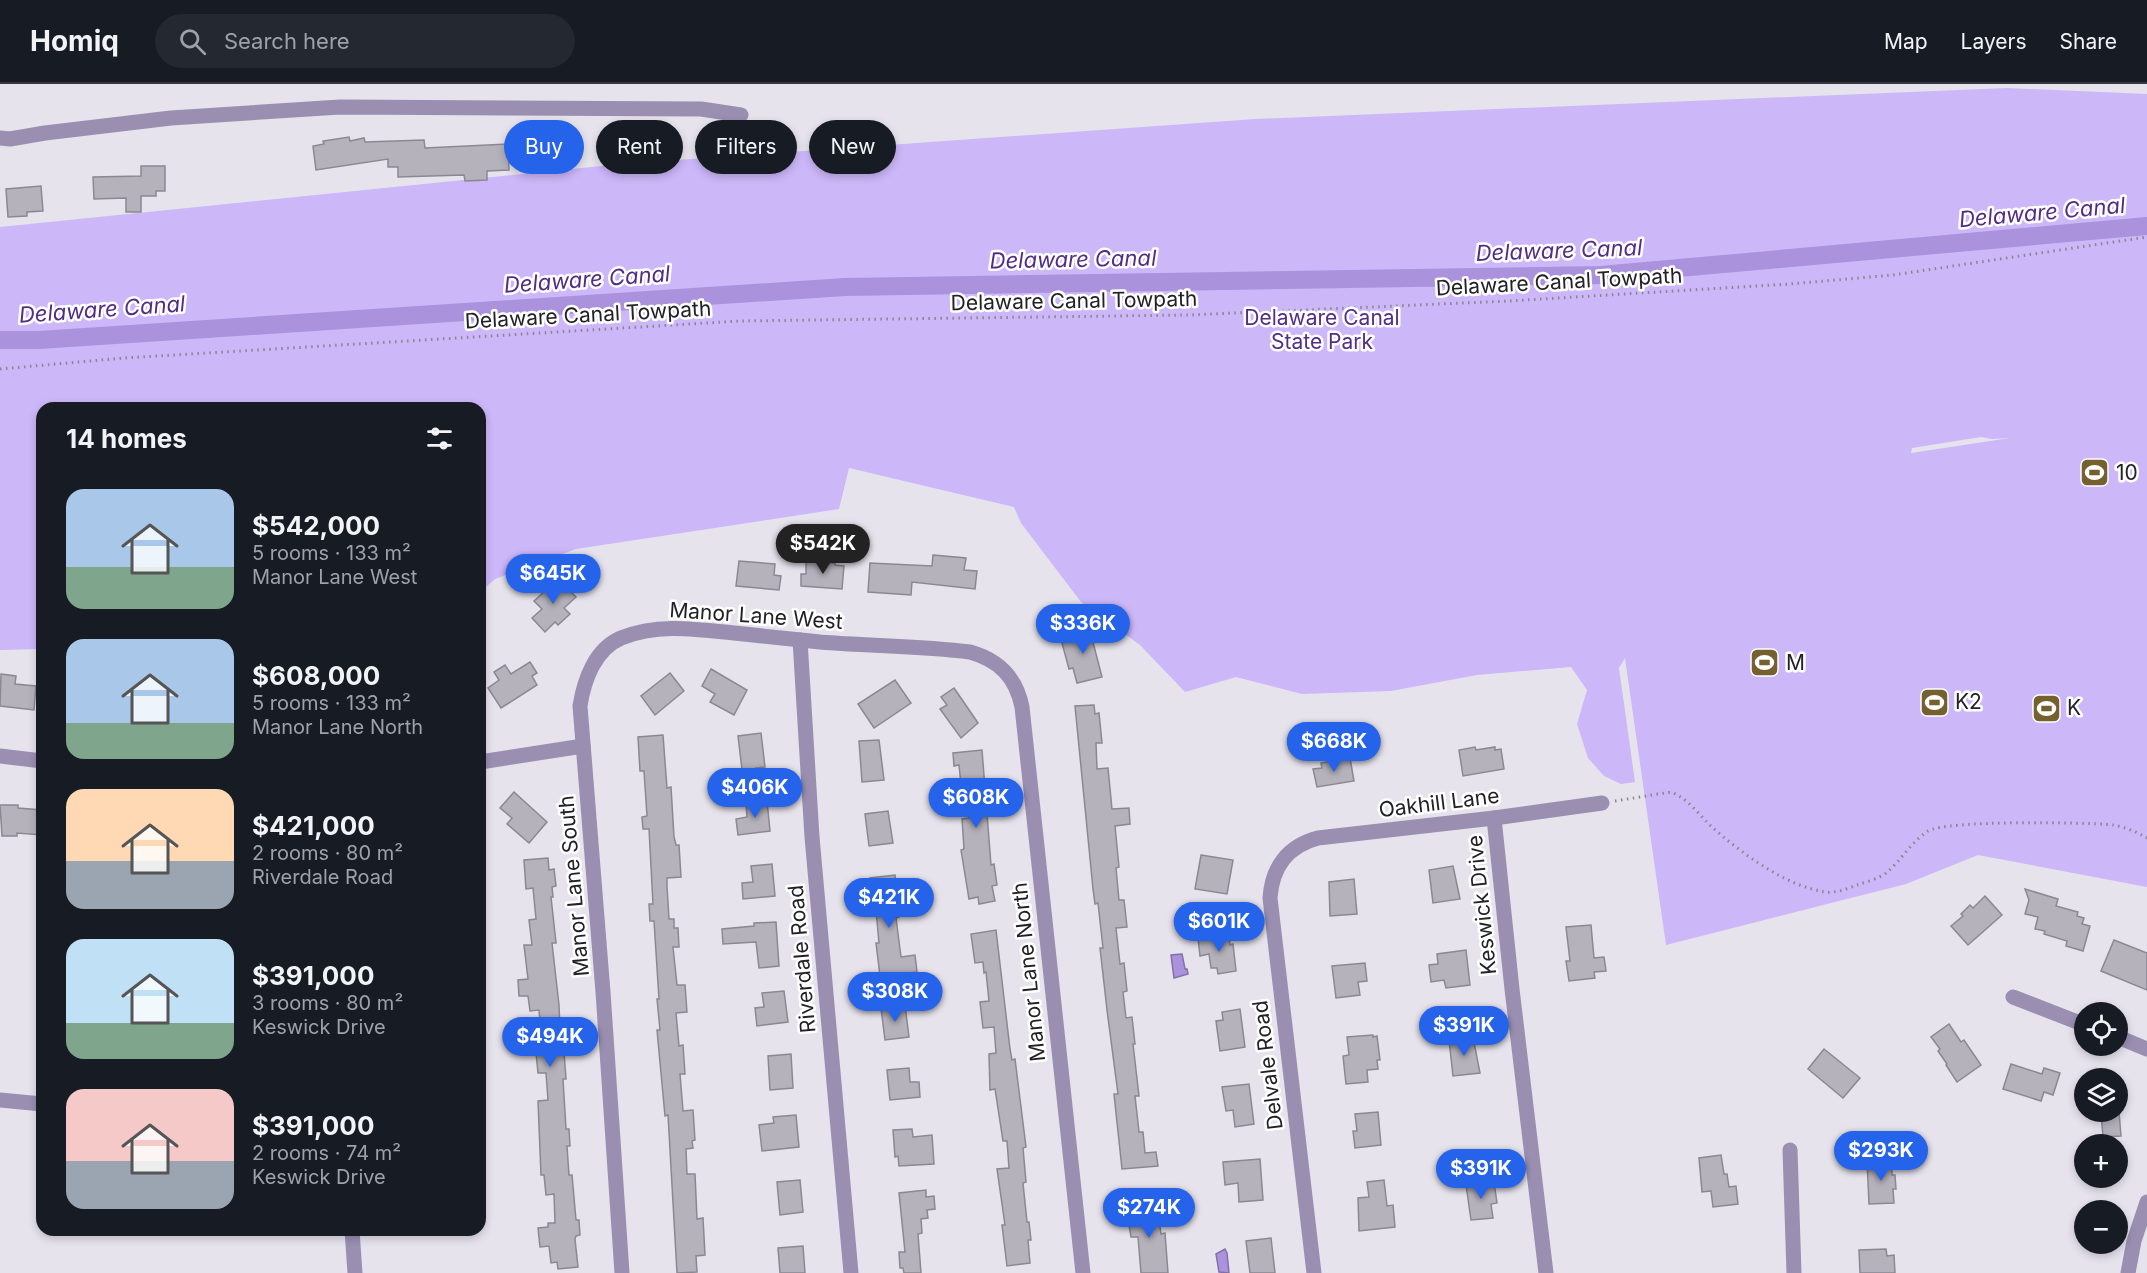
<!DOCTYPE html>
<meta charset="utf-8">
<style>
body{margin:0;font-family:Inter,sans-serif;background:#242831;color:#f1f3f6;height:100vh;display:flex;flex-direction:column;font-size:22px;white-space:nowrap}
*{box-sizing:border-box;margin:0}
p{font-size:20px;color:#9ea1a6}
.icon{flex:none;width:33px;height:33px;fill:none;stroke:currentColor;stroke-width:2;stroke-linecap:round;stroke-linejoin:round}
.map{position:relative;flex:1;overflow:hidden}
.panel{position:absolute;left:36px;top:318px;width:450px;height:834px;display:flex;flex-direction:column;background:#171b24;border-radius:18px;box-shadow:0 3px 9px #0003}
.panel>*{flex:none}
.top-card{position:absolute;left:504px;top:36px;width:570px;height:54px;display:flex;gap:12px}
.tools{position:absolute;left:2074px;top:918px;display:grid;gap:12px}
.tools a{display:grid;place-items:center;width:54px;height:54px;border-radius:50%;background:#171b24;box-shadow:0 3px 9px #0003;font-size:30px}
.price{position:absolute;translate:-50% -51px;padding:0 14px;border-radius:21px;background:#2563eb;color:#fff;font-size:20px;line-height:39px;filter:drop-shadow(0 2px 3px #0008)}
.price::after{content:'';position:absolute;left:50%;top:36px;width:18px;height:14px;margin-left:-9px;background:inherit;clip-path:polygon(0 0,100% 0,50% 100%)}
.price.selected{background:#222;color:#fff}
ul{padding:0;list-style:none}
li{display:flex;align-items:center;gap:18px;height:150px;padding:0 30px}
li span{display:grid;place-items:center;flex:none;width:168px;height:120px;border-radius:18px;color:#555}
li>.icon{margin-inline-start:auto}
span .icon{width:72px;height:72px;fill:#fffc;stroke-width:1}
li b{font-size:26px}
h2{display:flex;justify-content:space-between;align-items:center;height:72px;padding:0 30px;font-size:26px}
.chip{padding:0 21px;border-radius:27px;background:#171b24;box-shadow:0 3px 9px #0003;font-size:21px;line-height:54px}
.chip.selected{background:#2563eb;color:#fff}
header{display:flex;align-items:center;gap:36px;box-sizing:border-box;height:84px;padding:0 30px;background:#171b24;border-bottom:2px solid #363941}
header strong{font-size:28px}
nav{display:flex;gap:33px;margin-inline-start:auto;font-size:21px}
.search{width:420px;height:54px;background:#242831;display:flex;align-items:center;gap:15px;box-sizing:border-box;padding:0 21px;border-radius:33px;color:#9ea1a6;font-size:22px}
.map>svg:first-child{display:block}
.green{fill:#ccb7f9;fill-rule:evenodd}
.water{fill:#ab92dd;stroke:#8270a6;stroke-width:1.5}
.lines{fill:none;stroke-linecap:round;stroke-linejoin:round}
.canal{stroke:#ab92dd;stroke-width:18}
.building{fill:#b5b2bc;stroke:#8b8892;stroke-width:1.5}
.path{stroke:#89878e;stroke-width:3;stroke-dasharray:1.5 4.5;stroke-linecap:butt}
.minor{stroke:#9a8fb1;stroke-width:15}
.labels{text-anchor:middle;stroke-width:5;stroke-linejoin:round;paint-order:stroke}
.street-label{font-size:21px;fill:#222125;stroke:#fff}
.park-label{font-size:21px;fill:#532e87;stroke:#fff}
.poi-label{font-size:21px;fill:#222125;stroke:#fff;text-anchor:start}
.water-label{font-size:22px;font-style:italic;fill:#522c85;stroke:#fff}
</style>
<header>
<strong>Homiq</strong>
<div class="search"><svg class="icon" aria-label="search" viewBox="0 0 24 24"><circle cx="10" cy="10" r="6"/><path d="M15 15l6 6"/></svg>Search here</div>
<nav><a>Map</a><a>Layers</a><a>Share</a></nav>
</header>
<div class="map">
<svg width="2147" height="1189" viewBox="0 0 2147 1189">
<rect width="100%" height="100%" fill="#e6e3ed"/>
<path class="green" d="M 2007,4 L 2147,10 L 2147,803 L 1978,771 L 1906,800 L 1666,861 L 1625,574 L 1619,584 L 1635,698 L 1621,700 L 1604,692 L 1588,674 L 1577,640 L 1587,606 L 1571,583 L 1477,591 L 1391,607 L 1302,610 L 1236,593 L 1185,608 L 1140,561 L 1081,518 L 1021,439 L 1014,423 L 849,384 L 839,425 L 576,465 L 495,495 L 480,508 L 480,324 L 42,324 L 42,565 L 0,566 L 0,143 L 621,80 L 1255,35 ZM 1981,353 L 1992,355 L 2010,354 L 1911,369 L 1912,364 Z"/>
<g class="water">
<path d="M 1182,870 L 1185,885 L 1187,885 L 1188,890 L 1174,894 L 1171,871 Z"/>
<path d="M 1225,1165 L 1227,1169 L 1229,1189 L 1219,1188 L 1216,1170 Z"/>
</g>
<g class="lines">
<path class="canal" d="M 0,256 L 39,256 L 845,203 L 1601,191 L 2147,142"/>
</g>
<g class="building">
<path d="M 349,53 L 350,57 L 364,54 L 365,58 L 424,56 L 425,64 L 508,60 L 509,86 L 487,87 L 487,96 L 465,97 L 464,91 L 398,93 L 398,83 L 388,83 L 388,75 L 316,86 L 313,62 L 324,60 L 323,57 Z"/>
<path d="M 141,82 L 165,82 L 165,107 L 156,107 L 156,112 L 141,112 L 141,128 L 126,128 L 126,114 L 94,115 L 93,93 L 141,92 Z"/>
<path d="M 41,102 L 43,127 L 27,128 L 27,132 L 8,133 L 6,105 Z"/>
<path d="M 933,471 L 966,474 L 964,486 L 977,487 L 975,505 L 912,498 L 911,511 L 868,508 L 870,479 L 932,482 Z"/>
<path d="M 739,477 L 775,480 L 774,491 L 781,492 L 779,506 L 736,502 Z"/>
<path d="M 806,477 L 835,479 L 835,481 L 844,482 L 842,505 L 801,502 L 801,490 L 806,490 Z"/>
<path d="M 558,495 L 576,513 L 564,524 L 570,530 L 558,541 L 555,538 L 545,548 L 532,534 L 542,525 L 534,517 Z"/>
<path d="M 1088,539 L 1102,593 L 1077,599 L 1073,584 L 1069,585 L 1062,559 L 1077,555 L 1074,543 Z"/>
<path d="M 530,578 L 537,589 L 532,592 L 537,601 L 501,624 L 488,604 L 499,596 L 494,588 L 505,581 L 511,590 Z"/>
<path d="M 711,585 L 747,606 L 734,631 L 710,618 L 715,610 L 702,602 Z"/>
<path d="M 670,589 L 684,607 L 655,631 L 641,612 Z"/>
<path d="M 1,590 L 16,592 L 15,600 L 36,602 L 34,626 L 0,622 Z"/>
<path d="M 895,596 L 911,619 L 874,644 L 858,620 Z"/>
<path d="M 954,604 L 978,639 L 961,654 L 940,625 L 947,621 L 941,613 Z"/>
<path d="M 1094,621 L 1095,630 L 1099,629 L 1102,659 L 1096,659 L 1097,685 L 1108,684 L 1112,725 L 1129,724 L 1130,740 L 1115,742 L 1119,783 L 1116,784 L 1119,816 L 1124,816 L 1127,843 L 1116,844 L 1120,880 L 1124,879 L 1127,907 L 1123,908 L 1126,934 L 1132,933 L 1135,960 L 1133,960 L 1139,1012 L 1135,1012 L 1139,1048 L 1143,1048 L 1145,1069 L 1156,1068 L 1158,1082 L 1122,1085 L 1114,1010 L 1118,1010 L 1107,926 L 1100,864 L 1103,864 L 1098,819 L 1095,820 L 1093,805 L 1075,622 Z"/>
<path d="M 761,649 L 765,683 L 756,684 L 757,692 L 743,694 L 738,652 Z"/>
<path d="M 663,651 L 667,704 L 671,703 L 674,753 L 676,761 L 679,761 L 681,793 L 667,794 L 667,802 L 669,835 L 674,835 L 674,844 L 678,844 L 679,863 L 673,863 L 677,901 L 685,901 L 687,928 L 676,929 L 679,962 L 683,961 L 685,990 L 680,990 L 683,1027 L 693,1026 L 695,1056 L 692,1057 L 693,1064 L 686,1065 L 687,1090 L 695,1090 L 697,1135 L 703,1134 L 705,1171 L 696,1172 L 697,1188 L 677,1189 L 668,1031 L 665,1032 L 657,946 L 660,946 L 657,915 L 659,915 L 654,837 L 650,837 L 649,820 L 653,820 L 649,745 L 643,745 L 642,733 L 647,732 L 644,687 L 640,687 L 638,653 Z"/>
<path d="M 879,656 L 884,696 L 862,698 L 859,657 Z"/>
<path d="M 1475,663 L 1476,666 L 1495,663 L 1495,666 L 1501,665 L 1504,685 L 1463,692 L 1459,666 Z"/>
<path d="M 982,666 L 991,781 L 994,780 L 997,801 L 992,802 L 995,817 L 979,820 L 978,813 L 969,815 L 961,766 L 964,765 L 962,735 L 969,734 L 967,700 L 961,701 L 959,681 L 954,682 L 953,669 Z"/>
<path d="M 1350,674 L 1354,697 L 1317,703 L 1313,685 L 1322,684 L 1321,679 Z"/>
<path d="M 514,708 L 547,738 L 529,759 L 507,740 L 512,734 L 500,724 Z"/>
<path d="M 767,717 L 770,747 L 738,751 L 736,735 L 747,733 L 746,719 Z"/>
<path d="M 0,721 L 18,721 L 18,724 L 42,726 L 42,751 L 17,749 L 17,752 L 2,752 Z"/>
<path d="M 888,727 L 893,759 L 869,762 L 865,730 Z"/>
<path d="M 1201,771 L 1233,776 L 1227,810 L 1195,805 Z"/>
<path d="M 548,774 L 549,786 L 554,785 L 556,802 L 552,803 L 553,813 L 551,813 L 556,859 L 552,859 L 559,921 L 561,968 L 564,968 L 566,995 L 563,995 L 566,1045 L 569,1045 L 570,1062 L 567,1062 L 569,1091 L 572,1091 L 576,1136 L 579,1136 L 580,1151 L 576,1152 L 575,1155 L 578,1183 L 558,1185 L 557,1178 L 551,1179 L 549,1162 L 540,1163 L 538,1144 L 548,1143 L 548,1139 L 555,1139 L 554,1110 L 546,1111 L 544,1091 L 541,1091 L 538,1017 L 548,1016 L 546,989 L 538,989 L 535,959 L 542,959 L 539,926 L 530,927 L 528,912 L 519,912 L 518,896 L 528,895 L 524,861 L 532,861 L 529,836 L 536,835 L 533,804 L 526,805 L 524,776 Z"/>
<path d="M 772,780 L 775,812 L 743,815 L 742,799 L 753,798 L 751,782 Z"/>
<path d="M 1453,782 L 1460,815 L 1433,819 L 1429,786 Z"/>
<path d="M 895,791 L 899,833 L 896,834 L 901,873 L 915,871 L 917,888 L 880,892 L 876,859 L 879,859 L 876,826 L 874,826 L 870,794 Z"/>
<path d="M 1354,795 L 1357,830 L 1330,832 L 1329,798 Z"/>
<path d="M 2025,805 L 2058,815 L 2056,822 L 2078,828 L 2077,832 L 2084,834 L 2082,840 L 2090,842 L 2083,867 L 2066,862 L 2067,857 L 2044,850 L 2045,847 L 2035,845 L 2038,833 L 2025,830 L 2029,816 Z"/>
<path d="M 1985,812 L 2002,831 L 1968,861 L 1951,842 L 1963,832 L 1961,830 L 1970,821 L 1973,824 Z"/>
<path d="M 776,838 L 779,882 L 759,884 L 756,858 L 723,860 L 722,845 L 754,842 L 754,839 Z"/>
<path d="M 1591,841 L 1594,874 L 1604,873 L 1606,887 L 1594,888 L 1595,894 L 1569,897 L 1566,877 L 1570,877 L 1566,843 Z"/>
<path d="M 996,846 L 1010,965 L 1012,976 L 1015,975 L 1026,1063 L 1023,1064 L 1026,1098 L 1023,1099 L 1027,1138 L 1029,1138 L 1031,1156 L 1028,1156 L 1030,1179 L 1007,1182 L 1002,1141 L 1005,1141 L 997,1085 L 1009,1084 L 1007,1057 L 1003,1057 L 995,1005 L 990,1006 L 989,970 L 996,969 L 994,943 L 983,944 L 980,918 L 989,917 L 986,888 L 984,889 L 983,878 L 975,879 L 971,850 Z"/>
<path d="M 1229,850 L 1230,861 L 1233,860 L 1236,887 L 1218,890 L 1217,884 L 1211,884 L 1209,870 L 1200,872 L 1198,854 Z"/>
<path d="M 2114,856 L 2147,869 L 2147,906 L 2101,887 Z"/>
<path d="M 1466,866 L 1470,901 L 1446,904 L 1444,896 L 1431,898 L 1429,881 L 1438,880 L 1437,870 Z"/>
<path d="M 1365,879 L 1367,897 L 1358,898 L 1360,911 L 1336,914 L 1332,882 Z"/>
<path d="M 784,907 L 788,938 L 757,942 L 755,924 L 764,923 L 762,909 Z"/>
<path d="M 905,921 L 909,953 L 885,956 L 881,924 Z"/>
<path d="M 1240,925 L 1245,963 L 1220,967 L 1216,937 L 1223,936 L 1222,928 Z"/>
<path d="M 1949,940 L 1961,958 L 1964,956 L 1981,981 L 1957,998 L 1946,981 L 1947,980 L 1938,967 L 1940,965 L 1931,953 Z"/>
<path d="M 1373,951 L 1373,953 L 1377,952 L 1380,976 L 1377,976 L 1378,985 L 1367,986 L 1368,998 L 1346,1000 L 1343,972 L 1349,971 L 1347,953 Z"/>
<path d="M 1473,953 L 1480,989 L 1453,992 L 1449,956 Z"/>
<path d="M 1824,965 L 1860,994 L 1843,1014 L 1808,985 Z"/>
<path d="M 791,970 L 793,1004 L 770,1006 L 768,972 Z"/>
<path d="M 2011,980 L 2042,990 L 2044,984 L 2060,989 L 2053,1011 L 2044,1008 L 2041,1017 L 2003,1005 Z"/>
<path d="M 909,984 L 910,998 L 919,998 L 920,1013 L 890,1016 L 887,986 Z"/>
<path d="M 1249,1000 L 1254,1040 L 1235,1043 L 1233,1026 L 1226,1027 L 1222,1003 Z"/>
<path d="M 1378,1028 L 1381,1061 L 1355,1064 L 1353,1047 L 1357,1047 L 1355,1030 Z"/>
<path d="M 2101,1028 L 2119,1028 L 2121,1052 L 2103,1053 Z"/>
<path d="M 796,1031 L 799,1063 L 762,1067 L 759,1041 L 774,1039 L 773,1033 Z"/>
<path d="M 912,1045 L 913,1053 L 932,1051 L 934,1080 L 899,1082 L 898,1072 L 895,1073 L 893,1046 Z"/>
<path d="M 1721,1071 L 1724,1090 L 1727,1090 L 1729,1103 L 1736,1102 L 1738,1120 L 1713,1123 L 1711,1107 L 1702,1108 L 1699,1074 Z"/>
<path d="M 1260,1075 L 1263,1116 L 1239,1118 L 1238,1099 L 1225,1101 L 1223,1078 Z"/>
<path d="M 1892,1075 L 1892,1091 L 1895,1091 L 1896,1105 L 1893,1105 L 1894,1119 L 1869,1120 L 1867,1076 Z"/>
<path d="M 800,1096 L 803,1128 L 780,1131 L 777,1098 Z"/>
<path d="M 1384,1096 L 1387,1122 L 1393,1121 L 1395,1143 L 1359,1147 L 1358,1114 L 1369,1113 L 1367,1098 Z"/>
<path d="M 1494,1098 L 1497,1119 L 1491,1120 L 1493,1134 L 1471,1136 L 1466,1101 Z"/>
<path d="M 926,1106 L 926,1113 L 934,1112 L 935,1125 L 927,1126 L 928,1134 L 921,1135 L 922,1149 L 918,1150 L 921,1189 L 904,1189 L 903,1184 L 900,1184 L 899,1168 L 905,1168 L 899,1109 Z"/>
<path d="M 1147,1116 L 1147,1118 L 1152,1117 L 1154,1135 L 1159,1135 L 1161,1150 L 1165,1149 L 1168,1189 L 1141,1189 L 1138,1153 L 1131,1153 L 1129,1141 L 1134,1140 L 1131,1118 Z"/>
<path d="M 1271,1154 L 1275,1189 L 1250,1189 L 1246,1157 Z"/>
<path d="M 803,1162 L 805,1189 L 780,1189 L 778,1164 Z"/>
<path d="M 1886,1165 L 1887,1172 L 1894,1171 L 1895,1189 L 1860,1189 L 1859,1166 Z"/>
</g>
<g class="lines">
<g class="path">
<path d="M 0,285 L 124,274 L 740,237 L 1190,231 L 1509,217 L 1790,200 L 1893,191 L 2147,153"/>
<path d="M 1615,717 L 1671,708 C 1689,715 1699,731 1712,743 C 1741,769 1787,803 1826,808 C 1836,809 1847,805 1857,801 C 1866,798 1878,795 1886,789 C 1901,777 1911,758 1928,747 C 1946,736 2086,738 2113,741 C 2125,743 2137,748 2147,754"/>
</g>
<g class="minor">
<path d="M 0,54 L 10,55 L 45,49 L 171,34 L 340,23 L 701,25 L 741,31"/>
<path d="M 800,556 L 812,753 L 851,1189"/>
<path d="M 0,672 L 42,677"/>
<path d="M 480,678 L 583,662"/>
<path d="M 1494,734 L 1512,905 L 1546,1189"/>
<path d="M 2013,913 L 2085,941"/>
<path d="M 2118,953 L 2147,965"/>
<path d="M 0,1016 L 42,1020"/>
<path d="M 1790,1066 L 1794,1189"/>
<path d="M 352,1146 L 355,1189"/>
<path d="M 622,1189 L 603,908 L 580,622 C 584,596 595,565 621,554 C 657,539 696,545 734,549 C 762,552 791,555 820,558 C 870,562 921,562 970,568 C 999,576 1016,593 1022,623 L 1083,1189"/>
<path d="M 1314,1189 L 1270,814 C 1272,784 1287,762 1318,754 L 1494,734 L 1602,719"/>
<path d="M 2128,1189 L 2134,1157 L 2147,1118"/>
</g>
</g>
<defs>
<symbol id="stadium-square" viewBox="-11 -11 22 22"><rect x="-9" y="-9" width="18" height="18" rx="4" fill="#74612f" stroke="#fff"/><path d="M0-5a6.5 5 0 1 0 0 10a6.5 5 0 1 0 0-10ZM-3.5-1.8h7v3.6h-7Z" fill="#fff"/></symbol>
</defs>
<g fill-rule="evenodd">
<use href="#stadium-square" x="2078" y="372" width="33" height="33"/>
<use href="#stadium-square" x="1748" y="562" width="33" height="33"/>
<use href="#stadium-square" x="1918" y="602" width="33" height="33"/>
<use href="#stadium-square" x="2030" y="608" width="33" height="33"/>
</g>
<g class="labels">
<g class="street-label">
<text transform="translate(1559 198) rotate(-3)" y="7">Delaware Canal Towpath</text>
<text transform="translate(1074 217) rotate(-1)" y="7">Delaware Canal Towpath</text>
<text transform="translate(588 231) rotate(-3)" y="7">Delaware Canal Towpath</text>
<text transform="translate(756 532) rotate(4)" y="7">Manor Lane West</text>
<text transform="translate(1439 719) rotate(-7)" y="7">Oakhill Lane</text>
<text transform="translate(574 802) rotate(-95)" y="7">Manor Lane South</text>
<text transform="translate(1482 821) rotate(-96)" y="7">Keswick Drive</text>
<text transform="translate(802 875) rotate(-95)" y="7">Riverdale Road</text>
<text transform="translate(1029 888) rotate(-96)" y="7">Manor Lane North</text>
<text transform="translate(1268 981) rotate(-97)" y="7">Delvale Road</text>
</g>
<g class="park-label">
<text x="1322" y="241">Delaware Canal<tspan x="1322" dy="24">State Park</tspan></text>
</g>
<g class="poi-label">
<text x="2116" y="396">10</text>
<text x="1786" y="586">M</text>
<text x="1955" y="625">K2</text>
<text x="2067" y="631">K</text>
</g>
<g class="water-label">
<text transform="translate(2042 128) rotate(-5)" y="8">Delaware Canal</text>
<text transform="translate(1559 166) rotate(-2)" y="8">Delaware Canal</text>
<text transform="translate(1073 175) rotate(-1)" y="8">Delaware Canal</text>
<text transform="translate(587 195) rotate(-4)" y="8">Delaware Canal</text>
<text transform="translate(102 225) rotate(-4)" y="8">Delaware Canal</text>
</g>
</g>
</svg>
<div class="tools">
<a><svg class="icon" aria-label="locate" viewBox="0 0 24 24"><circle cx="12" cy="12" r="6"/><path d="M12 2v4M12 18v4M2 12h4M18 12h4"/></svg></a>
<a><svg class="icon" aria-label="layers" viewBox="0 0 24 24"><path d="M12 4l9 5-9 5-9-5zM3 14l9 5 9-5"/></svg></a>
<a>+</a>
<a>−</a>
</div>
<b class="price selected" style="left:823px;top:491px">$542K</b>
<b class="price" style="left:553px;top:521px">$645K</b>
<b class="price" style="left:1083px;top:571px">$336K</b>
<b class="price" style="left:1334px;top:689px">$668K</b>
<b class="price" style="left:755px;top:735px">$406K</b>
<b class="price" style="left:976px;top:745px">$608K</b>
<b class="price" style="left:889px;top:845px">$421K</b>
<b class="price" style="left:1219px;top:869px">$601K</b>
<b class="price" style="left:895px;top:939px">$308K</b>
<b class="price" style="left:1464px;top:973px">$391K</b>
<b class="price" style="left:550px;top:984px">$494K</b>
<b class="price" style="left:1881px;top:1098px">$293K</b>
<b class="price" style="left:1481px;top:1116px">$391K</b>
<b class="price" style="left:1149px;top:1155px">$274K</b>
<div class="top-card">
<a class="chip selected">Buy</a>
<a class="chip">Rent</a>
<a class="chip">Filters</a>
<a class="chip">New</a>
</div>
<section class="panel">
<h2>14 homes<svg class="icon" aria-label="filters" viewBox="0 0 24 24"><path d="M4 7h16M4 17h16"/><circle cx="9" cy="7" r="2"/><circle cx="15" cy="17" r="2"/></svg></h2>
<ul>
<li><span style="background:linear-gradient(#a9c7e8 65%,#7fa58c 0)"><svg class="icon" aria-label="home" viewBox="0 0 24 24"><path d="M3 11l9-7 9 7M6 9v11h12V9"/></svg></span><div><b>$542,000</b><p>5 rooms · 133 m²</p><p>Manor Lane West</p></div></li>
<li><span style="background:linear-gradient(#a9c7e8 70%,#7fa58c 0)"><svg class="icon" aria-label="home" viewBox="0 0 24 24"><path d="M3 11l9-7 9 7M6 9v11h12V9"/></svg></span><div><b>$608,000</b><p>5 rooms · 133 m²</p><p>Manor Lane North</p></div></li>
<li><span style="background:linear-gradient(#ffd9b3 60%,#9aa5b1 0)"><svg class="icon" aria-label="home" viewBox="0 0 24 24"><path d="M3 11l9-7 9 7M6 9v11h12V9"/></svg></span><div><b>$421,000</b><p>2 rooms · 80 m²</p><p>Riverdale Road</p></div></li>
<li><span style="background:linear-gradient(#bfe0f5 70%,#7fa58c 0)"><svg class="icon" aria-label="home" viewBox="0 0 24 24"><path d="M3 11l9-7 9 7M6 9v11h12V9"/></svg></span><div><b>$391,000</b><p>3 rooms · 80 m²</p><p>Keswick Drive</p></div></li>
<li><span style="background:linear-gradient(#f6c9c9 60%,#9aa5b1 0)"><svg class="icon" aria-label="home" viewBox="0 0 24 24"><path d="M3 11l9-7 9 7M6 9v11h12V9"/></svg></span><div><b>$391,000</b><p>2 rooms · 74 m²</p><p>Keswick Drive</p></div></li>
</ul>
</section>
</div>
